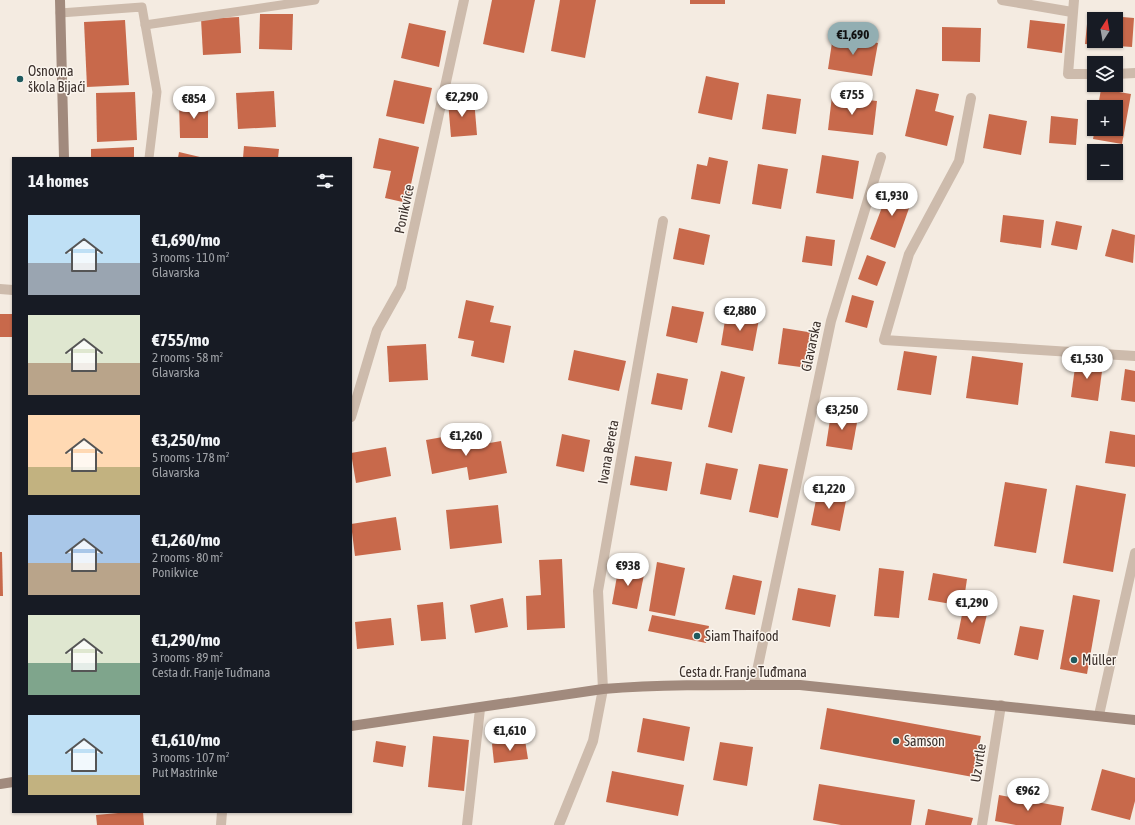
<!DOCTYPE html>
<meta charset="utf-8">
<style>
body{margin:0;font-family:"Asap Condensed",sans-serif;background:#20242c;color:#f1f3f6;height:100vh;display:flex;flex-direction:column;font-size:15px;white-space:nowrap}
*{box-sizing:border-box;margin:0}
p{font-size:13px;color:#9ea1a6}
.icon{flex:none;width:22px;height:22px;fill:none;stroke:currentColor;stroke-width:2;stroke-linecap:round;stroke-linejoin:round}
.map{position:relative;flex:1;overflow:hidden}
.drawer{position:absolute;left:12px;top:157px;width:340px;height:656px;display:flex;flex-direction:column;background:#171b24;border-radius:0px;box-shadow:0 1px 3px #0004}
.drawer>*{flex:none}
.needle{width:26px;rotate:11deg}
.buttons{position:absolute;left:1087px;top:12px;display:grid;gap:8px}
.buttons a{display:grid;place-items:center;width:36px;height:36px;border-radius:0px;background:#171b24;box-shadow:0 1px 3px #0004;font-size:20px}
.price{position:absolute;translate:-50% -34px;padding:0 9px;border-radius:14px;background:#fff;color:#222;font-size:13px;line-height:26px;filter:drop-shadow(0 1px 2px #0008)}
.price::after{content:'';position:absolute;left:50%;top:24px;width:12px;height:9px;margin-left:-6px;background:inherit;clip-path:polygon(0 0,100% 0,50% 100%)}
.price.selected{background:#92aeb2;color:#111}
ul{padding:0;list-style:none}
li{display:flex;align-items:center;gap:12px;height:100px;padding:0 16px}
li span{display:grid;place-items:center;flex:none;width:112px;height:80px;border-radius:0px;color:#555}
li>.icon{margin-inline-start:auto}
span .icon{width:48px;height:48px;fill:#fffc;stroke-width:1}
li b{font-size:17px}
h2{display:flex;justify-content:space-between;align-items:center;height:48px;padding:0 16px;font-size:17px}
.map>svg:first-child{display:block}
.building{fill:#c8694b;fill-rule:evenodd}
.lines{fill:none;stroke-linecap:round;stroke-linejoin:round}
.lane{stroke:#cdbbac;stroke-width:9}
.street{stroke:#cdbbac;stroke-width:10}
.secondary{stroke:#a18a7d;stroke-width:10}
.poi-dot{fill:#1f5a5e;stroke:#fbf5ee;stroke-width:1.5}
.labels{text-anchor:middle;stroke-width:3;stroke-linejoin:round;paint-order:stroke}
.poi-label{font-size:14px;fill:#3b302b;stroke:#fbf5ee;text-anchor:start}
.street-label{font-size:14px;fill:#3b302b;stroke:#fbf5ee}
</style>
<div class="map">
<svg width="1135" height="825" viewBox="0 0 1135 825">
<rect width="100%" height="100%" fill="#f4ebe1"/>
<g class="building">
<path d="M 492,0 L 535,0 L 524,53 L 483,44 Z"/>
<path d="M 560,0 L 596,0 L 585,58 L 551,51 Z"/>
<rect x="690" y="0" width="35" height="4"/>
<path d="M 260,14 L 293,14 L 292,50 L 259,49 Z"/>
<path d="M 1088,14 L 1134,18 L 1132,47 L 1085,44 ZM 1094,19 L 1116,19 L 1116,41 L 1094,41 Z"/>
<path d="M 239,17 L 241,53 L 203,55 L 201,19 Z"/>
<path d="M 125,20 L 129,85 L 87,87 L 84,22 Z"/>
<path d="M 1030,20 L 1065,24 L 1062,53 L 1027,48 Z"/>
<path d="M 409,23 L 446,31 L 439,67 L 401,58 Z"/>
<path d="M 942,27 L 981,28 L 980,62 L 942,61 Z"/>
<path d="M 833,36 L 878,43 L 872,76 L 828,69 Z"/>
<path d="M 706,76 L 739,83 L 732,120 L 698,113 Z"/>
<path d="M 394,80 L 432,88 L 424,124 L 386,116 Z"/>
<path d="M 916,89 L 939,94 L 935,111 L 954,116 L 947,146 L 905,136 Z"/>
<path d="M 1101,89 L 1131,94 L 1122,144 L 1093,139 L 1095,129 L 1116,129 L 1116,107 L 1098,107 Z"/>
<path d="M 274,91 L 276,127 L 238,129 L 236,93 Z"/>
<path d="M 135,92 L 137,140 L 97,142 L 96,93 Z"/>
<path d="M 767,94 L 801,99 L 796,134 L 762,129 Z"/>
<path d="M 832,96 L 877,101 L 873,135 L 828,130 Z"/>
<path d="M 474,99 L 477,135 L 451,137 L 448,101 Z"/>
<path d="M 179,102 L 208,102 L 208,138 L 180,138 Z"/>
<path d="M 989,114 L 1027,121 L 1021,155 L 983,148 Z"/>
<path d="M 1051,116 L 1078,119 L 1076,145 L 1049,143 Z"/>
<path d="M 379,138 L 419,147 L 407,203 L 385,198 L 391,171 L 373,168 Z"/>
<path d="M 244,146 L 279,149 L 278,158 L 243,158 Z"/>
<path d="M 134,147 L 134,158 L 91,158 L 91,149 Z"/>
<path d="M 179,152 L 200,157 L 200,158 L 178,158 Z"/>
<path d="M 822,155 L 859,161 L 853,199 L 816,193 Z"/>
<path d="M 709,157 L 728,161 L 720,204 L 691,199 L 697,164 L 707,166 Z"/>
<path d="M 758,164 L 788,169 L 781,209 L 752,204 Z"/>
<path d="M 890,186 L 914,194 L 895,248 L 870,239 Z"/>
<path d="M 1003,215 L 1044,220 L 1041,248 L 1000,242 Z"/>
<path d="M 1056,221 L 1082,226 L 1077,250 L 1051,245 Z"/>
<path d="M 679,228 L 710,235 L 704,265 L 673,259 Z"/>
<path d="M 1112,229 L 1135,235 L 1133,263 L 1105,256 Z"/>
<path d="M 806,236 L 835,240 L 832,266 L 802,262 Z"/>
<path d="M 867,255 L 886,262 L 877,286 L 858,279 Z"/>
<path d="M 852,295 L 874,301 L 867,328 L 845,322 Z"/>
<path d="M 466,300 L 494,306 L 490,322 L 511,326 L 504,363 L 471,356 L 474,341 L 458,338 Z"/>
<path d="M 672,306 L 704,312 L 697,343 L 666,336 Z"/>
<rect x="0" y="314" width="13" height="23"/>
<path d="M 726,314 L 759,319 L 753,351 L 721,345 Z"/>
<path d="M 783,328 L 814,333 L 808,368 L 778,364 Z"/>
<path d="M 426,344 L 428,380 L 389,382 L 387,346 Z"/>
<path d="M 574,350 L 626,361 L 619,391 L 568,380 Z"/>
<path d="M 904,351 L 937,356 L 931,395 L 897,390 Z"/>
<path d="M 972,356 L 1023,363 L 1018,405 L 966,398 Z"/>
<path d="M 1076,360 L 1103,364 L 1098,401 L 1071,397 Z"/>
<path d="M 1125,369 L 1135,371 L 1135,402 L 1121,400 Z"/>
<path d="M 721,371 L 745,377 L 732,433 L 708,427 Z"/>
<path d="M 657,373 L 688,379 L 682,410 L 651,404 Z"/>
<path d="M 831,413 L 858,417 L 852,450 L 826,446 Z"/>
<path d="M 1110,431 L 1135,435 L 1135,467 L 1105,463 Z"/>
<path d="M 465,433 L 467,447 L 501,441 L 507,473 L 469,480 L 467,467 L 432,474 L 426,440 Z"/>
<path d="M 562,434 L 590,440 L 584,472 L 556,466 Z"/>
<path d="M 386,447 L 391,476 L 356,483 L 351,453 Z"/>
<path d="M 635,456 L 672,462 L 667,491 L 630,485 Z"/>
<path d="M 706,463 L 738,469 L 731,500 L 700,494 Z"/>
<path d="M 759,464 L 788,469 L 778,518 L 749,512 Z"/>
<path d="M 1005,482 L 1047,489 L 1036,553 L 994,546 Z"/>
<path d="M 1076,485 L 1126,494 L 1113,572 L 1063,563 Z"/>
<path d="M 818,490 L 847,496 L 840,531 L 811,525 Z"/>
<path d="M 498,505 L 502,543 L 450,549 L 446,510 Z"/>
<path d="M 396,517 L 401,550 L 355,556 L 351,524 Z"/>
<path d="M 0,552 L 2,552 L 3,596 L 0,596 Z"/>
<path d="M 562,559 L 565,628 L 527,630 L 526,596 L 541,595 L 539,560 Z"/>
<path d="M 657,562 L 685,568 L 675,616 L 649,611 Z"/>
<path d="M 619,565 L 645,570 L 637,609 L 612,604 Z"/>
<path d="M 879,568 L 904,571 L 899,618 L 874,616 Z"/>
<path d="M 933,573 L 967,579 L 963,606 L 928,600 Z"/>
<path d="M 733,575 L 762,581 L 755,615 L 725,609 Z"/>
<path d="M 798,588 L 836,595 L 830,627 L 792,620 Z"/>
<path d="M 1073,595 L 1100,600 L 1087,674 L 1060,669 Z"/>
<path d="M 503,598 L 508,627 L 475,633 L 470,605 Z"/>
<path d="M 443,602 L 446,639 L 421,641 L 417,605 Z"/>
<path d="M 964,605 L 988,610 L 980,644 L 957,639 Z"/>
<path d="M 652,615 L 709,626 L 706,643 L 648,631 Z"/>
<path d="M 391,618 L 394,645 L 357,649 L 355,622 Z"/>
<path d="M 1020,626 L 1044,630 L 1038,660 L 1014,655 Z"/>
<path d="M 827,708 L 981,736 L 973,777 L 820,749 Z"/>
<path d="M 643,718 L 690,727 L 684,761 L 637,752 Z"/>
<path d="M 433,736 L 469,740 L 464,791 L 428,787 Z"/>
<path d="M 525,740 L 528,759 L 494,763 L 492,744 Z"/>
<path d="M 376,741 L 406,746 L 403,767 L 373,762 Z"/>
<path d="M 720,742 L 753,747 L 747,786 L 713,780 Z"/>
<path d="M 1102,769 L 1135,778 L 1135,801 L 1130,820 L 1091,810 Z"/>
<path d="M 612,771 L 684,785 L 678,816 L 606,802 Z"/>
<path d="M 819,784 L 915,800 L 911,825 L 841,825 L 813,820 Z"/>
<path d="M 999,795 L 1064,807 L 1061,825 L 1016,825 L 995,821 Z"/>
<path d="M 928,809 L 973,818 L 971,825 L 925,825 Z"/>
<path d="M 129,812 L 143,812 L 144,825 L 97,825 L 96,815 Z"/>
</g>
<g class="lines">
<g class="lane">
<path d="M 60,13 L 142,7 L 157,92 L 149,158"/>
<path d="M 145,25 L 315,0"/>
</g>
<g class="street">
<path d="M 1002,0 L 1072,12"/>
<path d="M 1074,0 L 1068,74 L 1094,74"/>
<path d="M 1116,74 L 1135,73"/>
<path d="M 971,98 L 959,161 L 909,254 L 884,340 L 1135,356"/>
<path d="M 0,289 L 13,290"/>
<path d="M 351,417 L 377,330 L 401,287 L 464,0"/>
<path d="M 754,685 L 831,321 L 881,157"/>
<path d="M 1099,715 L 1135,553"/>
<path d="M 221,825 L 222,812"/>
<path d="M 467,825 L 480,709"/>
<path d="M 559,825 L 593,741 L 603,689 L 598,591 L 663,221"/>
<path d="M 982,825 L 1001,705"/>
</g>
<g class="secondary">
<path d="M 60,0 L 64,158"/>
<path d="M 351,726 L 603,689 C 668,684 734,685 800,685 L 1135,720"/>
<path d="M 0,784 L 13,782"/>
</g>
</g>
<g class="poi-dot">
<circle cx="20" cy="79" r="4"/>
<circle cx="697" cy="636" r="4"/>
<circle cx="1074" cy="660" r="4"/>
<circle cx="896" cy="741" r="4"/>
</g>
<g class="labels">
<g class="poi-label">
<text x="28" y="76">Osnovna<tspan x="28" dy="16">škola Bijaći</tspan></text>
<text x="705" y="641">Siam Thaifood</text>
<text x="1082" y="665">Müller</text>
<text x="904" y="746">Samson</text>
</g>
<g class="street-label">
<text transform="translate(404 209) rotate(-78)" y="5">Ponikvice</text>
<text transform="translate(811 346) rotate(-78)" y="5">Glavarska</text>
<text transform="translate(608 452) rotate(-80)" y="5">Ivana Bereta</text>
<text x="743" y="677">Cesta dr. Franje Tuđmana</text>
<text transform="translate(978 763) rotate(-81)" y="5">Uz vrtle</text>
</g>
</g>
</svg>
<div class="buttons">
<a><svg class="needle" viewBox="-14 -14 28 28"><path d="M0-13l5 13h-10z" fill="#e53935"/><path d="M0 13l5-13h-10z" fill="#9ea1a6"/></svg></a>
<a><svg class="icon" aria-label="layers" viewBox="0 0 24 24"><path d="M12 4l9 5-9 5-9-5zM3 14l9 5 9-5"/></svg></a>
<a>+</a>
<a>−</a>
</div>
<b class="price selected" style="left:853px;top:56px">€1,690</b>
<b class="price" style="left:852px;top:116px">€755</b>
<b class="price" style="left:462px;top:118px">€2,290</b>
<b class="price" style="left:194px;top:120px">€854</b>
<b class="price" style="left:892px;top:217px">€1,930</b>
<b class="price" style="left:740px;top:332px">€2,880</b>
<b class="price" style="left:1087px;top:380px">€1,530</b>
<b class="price" style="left:842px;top:431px">€3,250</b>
<b class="price" style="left:466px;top:457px">€1,260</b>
<b class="price" style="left:829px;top:510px">€1,220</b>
<b class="price" style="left:628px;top:587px">€938</b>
<b class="price" style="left:972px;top:624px">€1,290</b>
<b class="price" style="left:510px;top:752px">€1,610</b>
<b class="price" style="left:1028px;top:812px">€962</b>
<section class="drawer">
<h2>14 homes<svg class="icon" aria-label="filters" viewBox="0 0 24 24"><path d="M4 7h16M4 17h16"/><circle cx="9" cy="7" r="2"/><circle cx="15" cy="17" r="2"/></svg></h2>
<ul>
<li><span style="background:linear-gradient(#bfe0f5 60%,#9aa5b1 0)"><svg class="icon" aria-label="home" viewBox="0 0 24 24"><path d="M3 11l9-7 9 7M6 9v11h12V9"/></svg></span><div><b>€1,690/mo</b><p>3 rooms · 110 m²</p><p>Glavarska</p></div></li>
<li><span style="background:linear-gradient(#dfe7d0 60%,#b9a48a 0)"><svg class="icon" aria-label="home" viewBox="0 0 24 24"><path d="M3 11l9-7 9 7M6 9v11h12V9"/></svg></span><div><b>€755/mo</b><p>2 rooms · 58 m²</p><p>Glavarska</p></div></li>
<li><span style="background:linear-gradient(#ffd9b3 65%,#c2b280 0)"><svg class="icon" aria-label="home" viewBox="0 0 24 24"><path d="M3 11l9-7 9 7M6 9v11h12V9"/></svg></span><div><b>€3,250/mo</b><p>5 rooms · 178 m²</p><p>Glavarska</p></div></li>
<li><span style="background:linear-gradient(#a9c7e8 60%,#b9a48a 0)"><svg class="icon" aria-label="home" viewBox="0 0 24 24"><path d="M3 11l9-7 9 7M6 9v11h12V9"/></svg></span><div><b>€1,260/mo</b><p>2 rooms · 80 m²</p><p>Ponikvice</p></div></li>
<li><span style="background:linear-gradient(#dfe7d0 60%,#7fa58c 0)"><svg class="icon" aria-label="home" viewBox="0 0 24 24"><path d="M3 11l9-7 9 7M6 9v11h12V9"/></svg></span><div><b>€1,290/mo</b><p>3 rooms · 89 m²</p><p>Cesta dr. Franje Tuđmana</p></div></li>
<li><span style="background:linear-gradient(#bfe0f5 75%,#c2b280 0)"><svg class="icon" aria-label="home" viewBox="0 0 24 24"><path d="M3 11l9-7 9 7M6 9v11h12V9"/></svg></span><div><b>€1,610/mo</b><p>3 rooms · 107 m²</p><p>Put Mastrinke</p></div></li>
</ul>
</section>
</div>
